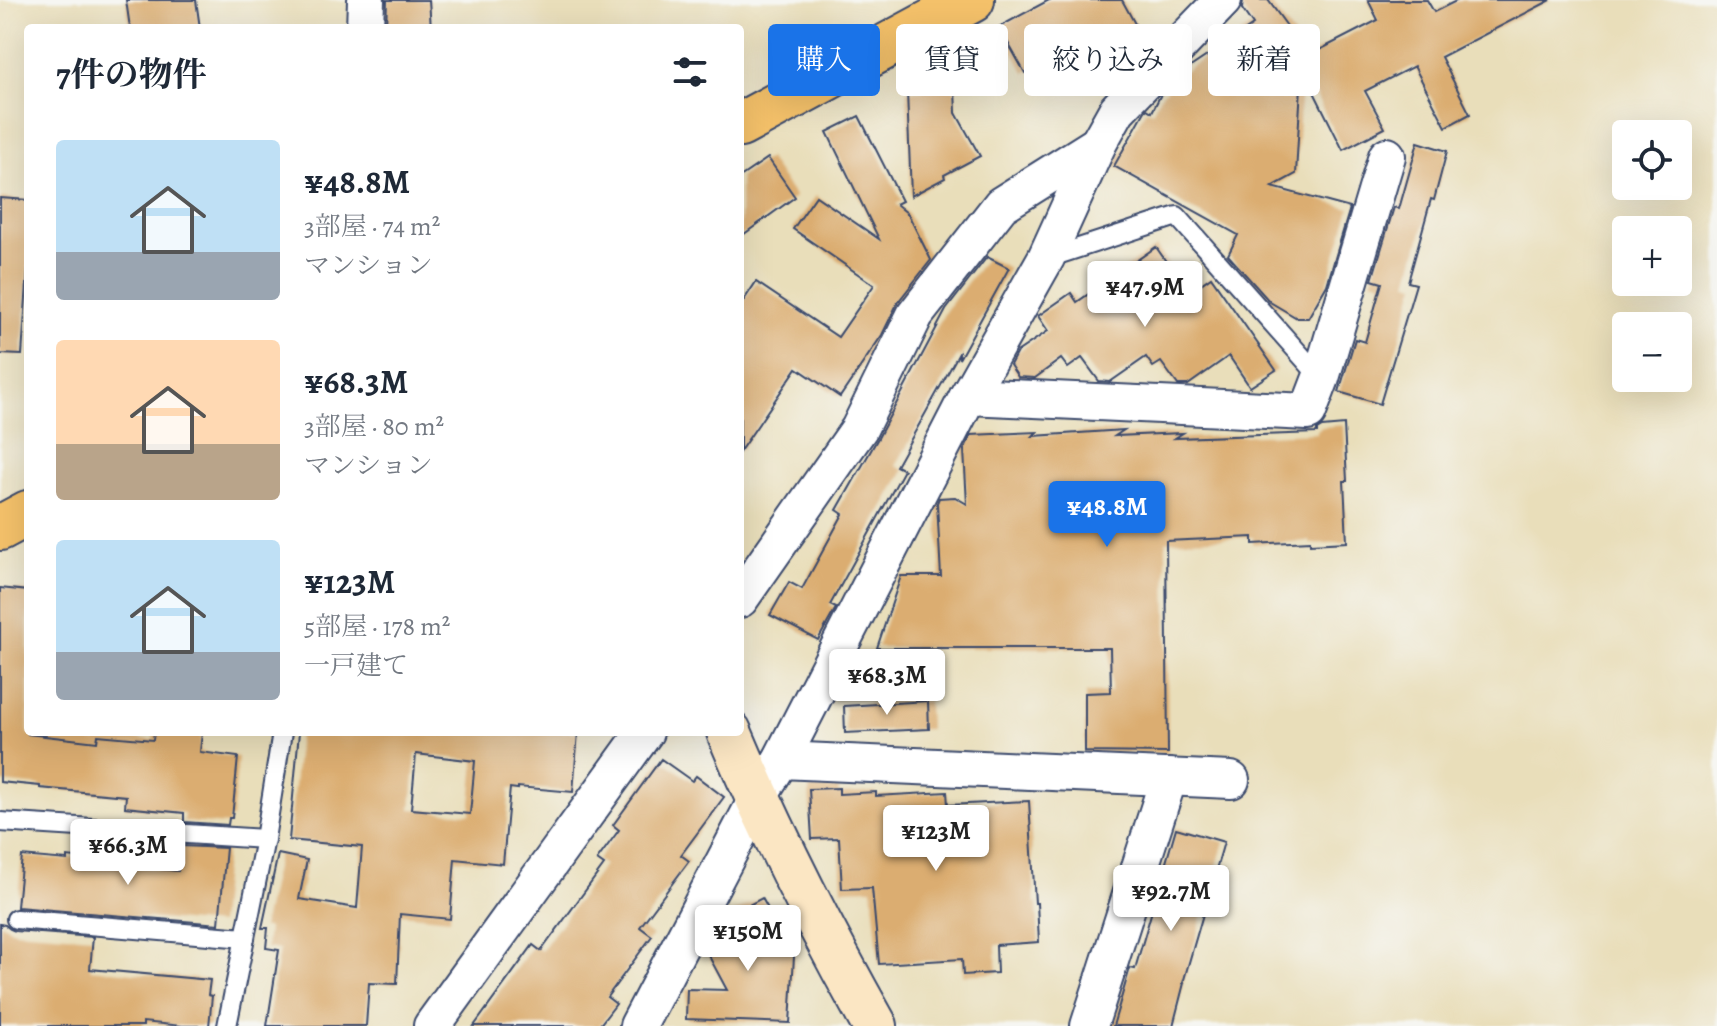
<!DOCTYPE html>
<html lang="ja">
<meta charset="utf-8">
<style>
body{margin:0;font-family:Alegreya,"Noto Serif JP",serif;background:#f2f2f3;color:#1f2937;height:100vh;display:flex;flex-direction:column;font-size:30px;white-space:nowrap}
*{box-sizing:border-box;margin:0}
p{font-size:26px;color:#747a83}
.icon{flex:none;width:44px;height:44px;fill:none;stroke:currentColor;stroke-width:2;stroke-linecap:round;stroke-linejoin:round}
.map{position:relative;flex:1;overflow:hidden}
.side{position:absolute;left:24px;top:24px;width:720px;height:712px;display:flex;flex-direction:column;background:#fff;border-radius:8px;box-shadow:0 8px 32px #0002}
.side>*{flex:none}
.top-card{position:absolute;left:768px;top:24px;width:760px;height:72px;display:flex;gap:16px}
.fabs{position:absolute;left:1612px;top:120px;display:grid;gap:16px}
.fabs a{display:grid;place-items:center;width:80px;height:80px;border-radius:8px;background:#fff;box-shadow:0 8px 32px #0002;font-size:40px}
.price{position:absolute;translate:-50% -68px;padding:0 18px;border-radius:8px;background:#fff;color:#222;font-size:26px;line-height:52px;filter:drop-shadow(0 2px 4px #0008)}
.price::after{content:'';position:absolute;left:50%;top:48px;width:24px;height:18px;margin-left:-12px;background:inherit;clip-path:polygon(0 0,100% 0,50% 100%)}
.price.on{background:#1a73e8;color:#fff}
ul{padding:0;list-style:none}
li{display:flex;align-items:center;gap:24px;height:200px;padding:0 32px}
li span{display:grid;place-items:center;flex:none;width:224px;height:160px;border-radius:8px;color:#555}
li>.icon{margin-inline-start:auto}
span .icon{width:96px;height:96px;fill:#fffc;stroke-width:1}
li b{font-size:34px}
h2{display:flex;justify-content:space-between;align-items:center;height:96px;padding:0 32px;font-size:34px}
.tag{padding:0 28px;border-radius:8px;background:#fff;box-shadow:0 8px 32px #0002;font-size:28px;line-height:72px}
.tag.on{background:#1a73e8;color:#fff}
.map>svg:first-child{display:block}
.building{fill:#dbad71;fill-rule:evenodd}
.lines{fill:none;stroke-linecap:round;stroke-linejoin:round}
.lane-casing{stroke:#3a496c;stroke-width:22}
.street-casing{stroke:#3a496c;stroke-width:40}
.secondary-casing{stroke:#3a496c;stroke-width:48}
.highway-casing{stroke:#3a496c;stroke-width:48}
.lane{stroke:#fff;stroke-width:18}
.street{stroke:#fff;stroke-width:36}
.secondary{stroke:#fbe6c3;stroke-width:44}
.highway{stroke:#f4c16a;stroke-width:44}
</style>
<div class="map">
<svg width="1717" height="1026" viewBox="0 0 1717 1026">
<rect width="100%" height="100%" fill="#f6f6f2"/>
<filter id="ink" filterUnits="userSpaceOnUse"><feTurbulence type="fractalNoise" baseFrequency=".0125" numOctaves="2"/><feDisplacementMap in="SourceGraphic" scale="16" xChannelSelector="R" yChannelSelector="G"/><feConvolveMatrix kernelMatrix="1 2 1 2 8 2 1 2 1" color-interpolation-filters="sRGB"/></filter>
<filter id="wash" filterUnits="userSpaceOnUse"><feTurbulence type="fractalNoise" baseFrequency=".006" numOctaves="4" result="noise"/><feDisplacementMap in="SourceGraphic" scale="32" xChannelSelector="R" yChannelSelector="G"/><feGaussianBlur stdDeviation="1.8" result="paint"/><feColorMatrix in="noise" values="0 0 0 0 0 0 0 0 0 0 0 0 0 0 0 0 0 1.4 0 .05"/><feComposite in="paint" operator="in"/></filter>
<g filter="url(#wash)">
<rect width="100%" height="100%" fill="#e9deba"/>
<g id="blocks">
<g class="building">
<path d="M 126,0 L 196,0 L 200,28 L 130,28 Z"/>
<path d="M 387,0 L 429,0 L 431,28 L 386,28 Z"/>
<path d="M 1049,0 L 1122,0 L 1140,33 L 1109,49 L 1100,32 L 1025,73 L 999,27 Z"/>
<path d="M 1243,0 L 1268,0 L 1303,48 L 1302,59 L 1378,20 L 1368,0 L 1427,0 L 1434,12 L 1458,0 L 1551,0 L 1441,57 L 1470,114 L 1446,127 L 1414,66 L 1365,91 L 1385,128 L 1343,150 L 1302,68 L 1296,174 L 1272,187 L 1350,208 L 1327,285 L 1308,318 L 1297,318 L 1270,302 L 1228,255 L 1238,235 L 1114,166 L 1145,111 L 1147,109 L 1152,112 L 1160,96 L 1183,72 L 1253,25 L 1242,9 Z"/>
<path d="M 955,89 L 956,113 L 980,156 L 944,175 L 945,178 L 911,196 L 907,91 Z"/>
<path d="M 859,116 L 902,201 L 896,204 L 908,214 L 931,260 L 898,302 L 882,335 L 840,397 L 797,368 L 740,451 L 740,306 L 756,282 L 838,337 L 874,285 L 793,229 L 816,196 L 879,239 L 827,132 Z"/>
<path d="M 1418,142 L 1447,151 L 1434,200 L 1431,199 L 1408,282 L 1416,284 L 1380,404 L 1339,392 L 1355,339 L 1365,342 L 1382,283 L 1372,280 L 1394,207 L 1399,209 Z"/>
<path d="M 768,158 L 795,197 L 740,237 L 740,177 Z"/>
<path d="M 0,198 L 28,200 L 28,269 L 22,355 L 0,354 Z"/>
<path d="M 1156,247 L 1188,293 L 1211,277 L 1276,370 L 1250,387 L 1229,356 L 1188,385 L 1178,385 L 1161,362 L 1153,367 L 1146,357 L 1110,382 L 1099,381 L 1082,358 L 1068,368 L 1061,359 L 1035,378 L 1018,377 L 1010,365 L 1017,352 L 1048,331 L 1038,316 L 1071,293 L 1077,302 Z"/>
<path d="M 987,257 L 1009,268 L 959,359 L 959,353 L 896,466 L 904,470 L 830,605 L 836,608 L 818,640 L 770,615 L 789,582 L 802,589 L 843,514 L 837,510 L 878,438 L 946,310 Z"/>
<path d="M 1344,425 L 1347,481 L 1344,481 L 1347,542 L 1310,544 L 1310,541 L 1253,544 L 1253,537 L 1166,541 L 1168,753 L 1085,752 L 1085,693 L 1111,692 L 1110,648 L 877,648 L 901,576 L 941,576 L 937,503 L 939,498 L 955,497 L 967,504 L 964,450 L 971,435 L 1037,432 L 1033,436 L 1124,430 L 1115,436 L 1183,433 L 1175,438 L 1317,433 L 1317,430 L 1322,427 Z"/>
<path d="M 0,588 L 28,591 L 28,734 L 97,742 L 98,735 L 153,740 L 154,732 L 202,732 L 200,752 L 238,757 L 232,818 L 229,818 L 228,825 L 184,822 L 184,813 L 125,807 L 126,796 L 40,788 L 40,786 L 0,782 Z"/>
<path d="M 928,701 L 929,729 L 845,733 L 844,706 Z"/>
<path d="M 299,732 L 578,732 L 573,792 L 518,787 L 518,789 L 510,788 L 503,864 L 455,859 L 450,919 L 400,914 L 397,984 L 369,983 L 366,1026 L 267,1026 L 279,950 L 266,948 L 268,928 L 262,928 L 278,854 L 307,860 L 299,899 L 357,908 L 362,847 L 289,840 ZM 416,754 L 475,761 L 470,814 L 411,809 Z"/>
<path d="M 661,759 L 692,781 L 696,776 L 724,797 L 681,855 L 689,861 L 640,927 L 652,936 L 607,997 L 616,1004 L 599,1026 L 474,1026 L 533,945 L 541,951 L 604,865 L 597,860 L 619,830 L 613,825 Z"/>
<path d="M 839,788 L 839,794 L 876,792 L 876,796 L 947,792 L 948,805 L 1029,801 L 1035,903 L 1037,903 L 1039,942 L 996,945 L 997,973 L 963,975 L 962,959 L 879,964 L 872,888 L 842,889 L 839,838 L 812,839 L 809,789 Z"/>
<path d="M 1176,828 L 1224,842 L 1183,983 L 1184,983 L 1173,1026 L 1113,1026 L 1130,968 L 1135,969 Z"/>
<path d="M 181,846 L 226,848 L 219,924 L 17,907 L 22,856 L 67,860 L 67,857 L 96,860 L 96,862 L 178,871 Z"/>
<path d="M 762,898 L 794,956 L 790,1023 L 686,1019 L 687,989 L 727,990 L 704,947 L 737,928 L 730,915 Z"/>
<path d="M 0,924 L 5,925 L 10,929 L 15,931 L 93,937 L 90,969 L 210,980 L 208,995 L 212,996 L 209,1026 L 182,1026 L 143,1022 L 143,1026 L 0,1026 Z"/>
</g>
</g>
</g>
<g filter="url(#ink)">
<use href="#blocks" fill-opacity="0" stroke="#3a496c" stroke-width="2"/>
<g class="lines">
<defs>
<g id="lane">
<path d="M 1048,258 L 1177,216 L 1321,378"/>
<path d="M 0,822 L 265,839"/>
<path d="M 16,919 L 245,938"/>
<path d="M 227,1026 L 265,839 L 282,732"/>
</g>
<g id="street">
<path d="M 365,28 L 366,0"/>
<path d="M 968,396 L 1308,412 L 1321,378 L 1387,156"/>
<path d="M 740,599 L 859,429 L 915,315 L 1001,205 L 1098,144"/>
<path d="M 781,760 L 1231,780"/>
<path d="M 432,1026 L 645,732"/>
<path d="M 638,1026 L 758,797 L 781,760 L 968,396 L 1046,258 L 1098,144 L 1117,110 L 1223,0"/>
<path d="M 1089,1026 L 1169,777"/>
</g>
<path id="secondary" d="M 729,732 C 771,832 822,932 875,1026"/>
<g id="highway">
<path d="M 740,125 L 972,0"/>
<path d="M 0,528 L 28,513"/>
</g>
</defs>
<use href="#lane" class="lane-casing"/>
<use href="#street" class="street-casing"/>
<use href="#secondary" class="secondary-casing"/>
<use href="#highway" class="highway-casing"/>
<use href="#lane" class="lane"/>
<use href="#street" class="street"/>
<use href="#secondary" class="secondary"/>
<use href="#highway" class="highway"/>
</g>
</g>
</svg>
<div class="fabs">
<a><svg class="icon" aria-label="locate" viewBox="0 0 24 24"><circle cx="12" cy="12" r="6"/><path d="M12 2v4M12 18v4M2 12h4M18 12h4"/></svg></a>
<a>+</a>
<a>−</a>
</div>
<b class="price" style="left:1145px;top:329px">¥47.9M</b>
<b class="price on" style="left:1107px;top:549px">¥48.8M</b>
<b class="price" style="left:887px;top:717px">¥68.3M</b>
<b class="price" style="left:936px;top:873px">¥123M</b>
<b class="price" style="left:128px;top:887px">¥66.3M</b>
<b class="price" style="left:1171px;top:933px">¥92.7M</b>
<b class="price" style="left:748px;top:973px">¥150M</b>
<div class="top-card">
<a class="tag on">購入</a>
<a class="tag">賃貸</a>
<a class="tag">絞り込み</a>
<a class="tag">新着</a>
</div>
<section class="side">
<h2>7件の物件<svg class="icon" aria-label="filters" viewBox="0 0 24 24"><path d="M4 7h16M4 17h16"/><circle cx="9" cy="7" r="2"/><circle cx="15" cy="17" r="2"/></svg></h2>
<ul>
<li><span style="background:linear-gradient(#bfe0f5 70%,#9aa5b1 0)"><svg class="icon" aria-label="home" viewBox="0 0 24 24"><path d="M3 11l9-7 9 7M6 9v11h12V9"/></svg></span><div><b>¥48.8M</b><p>3部屋 · 74 m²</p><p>マンション</p></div></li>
<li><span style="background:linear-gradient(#ffd9b3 65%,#b9a48a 0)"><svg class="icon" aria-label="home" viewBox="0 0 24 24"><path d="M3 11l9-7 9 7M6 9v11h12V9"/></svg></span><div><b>¥68.3M</b><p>3部屋 · 80 m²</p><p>マンション</p></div></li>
<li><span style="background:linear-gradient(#bfe0f5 70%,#9aa5b1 0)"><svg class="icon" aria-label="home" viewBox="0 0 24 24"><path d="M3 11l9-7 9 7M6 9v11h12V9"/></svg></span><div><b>¥123M</b><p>5部屋 · 178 m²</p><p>一戸建て</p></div></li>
</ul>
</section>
</div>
